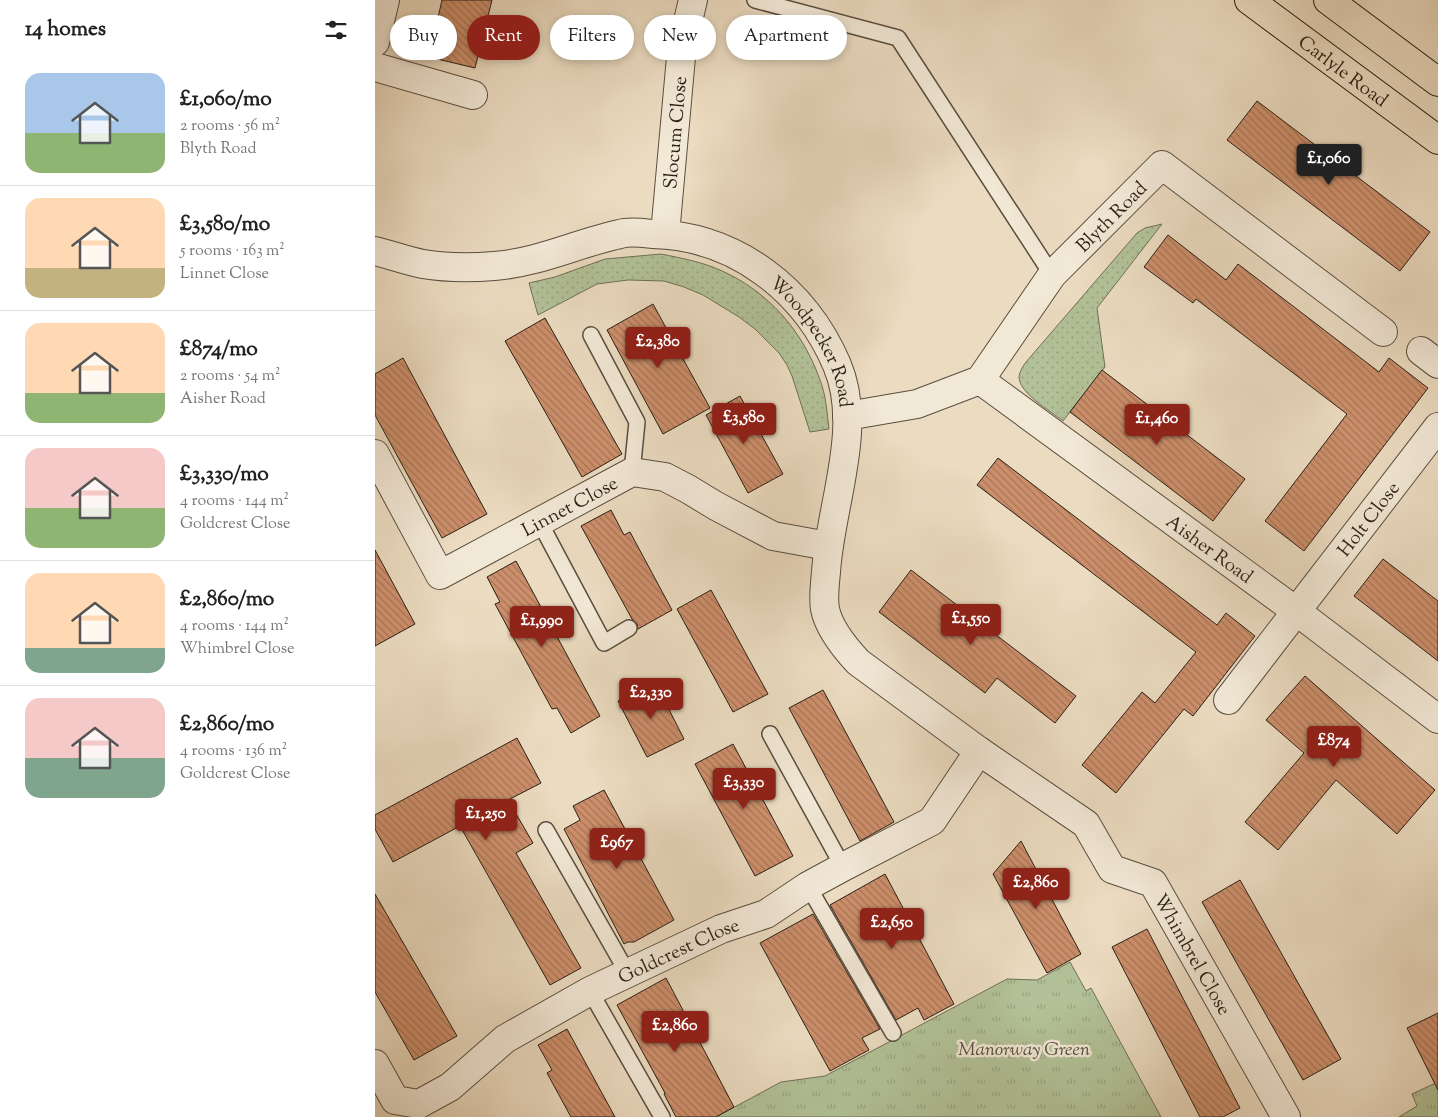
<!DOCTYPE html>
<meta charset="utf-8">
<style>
body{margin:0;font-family:"Sorts Mill Goudy",serif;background:#f6f6f6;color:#222;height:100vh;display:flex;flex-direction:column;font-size:19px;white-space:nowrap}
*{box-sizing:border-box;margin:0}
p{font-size:16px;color:#767676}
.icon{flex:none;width:28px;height:28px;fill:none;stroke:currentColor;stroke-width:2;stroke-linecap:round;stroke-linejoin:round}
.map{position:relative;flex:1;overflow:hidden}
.drawer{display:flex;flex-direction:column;background:#fff;width:375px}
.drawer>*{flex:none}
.hud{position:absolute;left:15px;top:15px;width:475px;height:45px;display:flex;gap:10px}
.price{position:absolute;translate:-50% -42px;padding:0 11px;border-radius:5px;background:#8f2418;color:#fff;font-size:16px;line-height:32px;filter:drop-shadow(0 1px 2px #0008)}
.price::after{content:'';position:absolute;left:50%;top:30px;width:15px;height:11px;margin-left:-8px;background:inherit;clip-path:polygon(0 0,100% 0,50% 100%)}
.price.active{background:#222;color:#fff}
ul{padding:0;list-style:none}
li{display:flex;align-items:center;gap:15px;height:125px;padding:0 25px}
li+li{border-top:1px solid #e0e0e0}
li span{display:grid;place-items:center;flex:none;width:140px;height:100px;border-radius:15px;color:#555}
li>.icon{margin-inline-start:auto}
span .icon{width:60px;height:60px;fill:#fffc;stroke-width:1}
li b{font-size:21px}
h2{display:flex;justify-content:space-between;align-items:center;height:60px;padding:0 25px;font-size:21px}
.pill{padding:0 18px;border-radius:22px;background:#fff;box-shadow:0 2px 8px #0003;font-size:18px;line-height:45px}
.pill.active{background:#8f2418;color:#fff}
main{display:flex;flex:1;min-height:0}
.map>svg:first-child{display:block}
.grass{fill:url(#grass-dots);stroke:#6e7056}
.park{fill:url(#park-tufts);stroke:#6e7056}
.building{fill:url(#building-back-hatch);stroke:#291f16}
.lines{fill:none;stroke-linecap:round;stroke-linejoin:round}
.service-casing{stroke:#5a4e40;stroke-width:18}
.minor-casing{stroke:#5a4e40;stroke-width:30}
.primary-casing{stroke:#291f16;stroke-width:30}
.service{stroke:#f2e8d6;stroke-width:15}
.minor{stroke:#f2e8d6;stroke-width:28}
.primary{stroke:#ebdbc0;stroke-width:28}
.labels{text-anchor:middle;stroke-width:5;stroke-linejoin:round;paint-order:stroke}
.street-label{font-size:19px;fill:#291f16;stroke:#f2e8d6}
.park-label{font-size:19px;font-style:italic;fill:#52503d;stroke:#f2e8d6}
</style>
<main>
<section class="drawer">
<h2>14 homes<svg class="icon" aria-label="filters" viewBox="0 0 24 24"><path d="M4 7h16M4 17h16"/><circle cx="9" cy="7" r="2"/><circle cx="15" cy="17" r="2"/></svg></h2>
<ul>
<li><span style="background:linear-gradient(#a9c7e8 60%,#8fb573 0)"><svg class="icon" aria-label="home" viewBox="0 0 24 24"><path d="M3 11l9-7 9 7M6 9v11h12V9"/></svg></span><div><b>£1,060/mo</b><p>2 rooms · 56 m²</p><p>Blyth Road</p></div></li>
<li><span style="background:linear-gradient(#ffd9b3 70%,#c2b280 0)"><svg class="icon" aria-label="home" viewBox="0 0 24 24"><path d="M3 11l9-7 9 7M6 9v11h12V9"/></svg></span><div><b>£3,580/mo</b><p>5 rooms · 163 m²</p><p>Linnet Close</p></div></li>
<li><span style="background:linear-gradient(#ffd9b3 70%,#8fb573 0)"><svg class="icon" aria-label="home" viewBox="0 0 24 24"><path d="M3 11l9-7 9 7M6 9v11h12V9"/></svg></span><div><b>£874/mo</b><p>2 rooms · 54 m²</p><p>Aisher Road</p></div></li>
<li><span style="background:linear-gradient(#f6c9c9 60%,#8fb573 0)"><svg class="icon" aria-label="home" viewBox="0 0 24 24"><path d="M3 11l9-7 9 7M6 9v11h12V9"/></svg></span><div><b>£3,330/mo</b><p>4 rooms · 144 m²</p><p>Goldcrest Close</p></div></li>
<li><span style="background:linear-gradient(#ffd9b3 75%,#7fa58c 0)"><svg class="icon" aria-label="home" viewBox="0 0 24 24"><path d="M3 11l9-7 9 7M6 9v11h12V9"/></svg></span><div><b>£2,860/mo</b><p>4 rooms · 144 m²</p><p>Whimbrel Close</p></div></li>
<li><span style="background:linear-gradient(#f6c9c9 60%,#7fa58c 0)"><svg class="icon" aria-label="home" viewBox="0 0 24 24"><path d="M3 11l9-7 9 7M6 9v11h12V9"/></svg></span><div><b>£2,860/mo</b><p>4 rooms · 136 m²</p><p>Goldcrest Close</p></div></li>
</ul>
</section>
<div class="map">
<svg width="1063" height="1117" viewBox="0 0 1063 1117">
<defs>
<pattern id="grass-dots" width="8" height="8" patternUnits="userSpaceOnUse" patternTransform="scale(1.25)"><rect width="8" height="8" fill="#b2c197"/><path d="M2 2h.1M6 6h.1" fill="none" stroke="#99a581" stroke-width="1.8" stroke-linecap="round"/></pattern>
<pattern id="park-tufts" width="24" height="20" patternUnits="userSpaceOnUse" patternTransform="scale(1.25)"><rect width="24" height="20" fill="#b2c197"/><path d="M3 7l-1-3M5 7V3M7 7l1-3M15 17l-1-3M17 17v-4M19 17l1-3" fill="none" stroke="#99a581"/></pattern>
<pattern id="building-back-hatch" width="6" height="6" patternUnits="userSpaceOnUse" patternTransform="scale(1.25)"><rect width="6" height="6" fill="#cd8f6b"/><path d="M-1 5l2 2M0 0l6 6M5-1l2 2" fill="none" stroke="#a67457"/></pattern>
</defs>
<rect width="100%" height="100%" fill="#ebdbc0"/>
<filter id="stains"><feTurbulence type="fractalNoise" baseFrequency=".004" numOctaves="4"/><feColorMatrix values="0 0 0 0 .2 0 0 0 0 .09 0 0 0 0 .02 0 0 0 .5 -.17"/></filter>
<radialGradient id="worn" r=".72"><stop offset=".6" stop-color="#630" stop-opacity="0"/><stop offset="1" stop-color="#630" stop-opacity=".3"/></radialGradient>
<g class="grass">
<path d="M 787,224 L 722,308 L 730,367 L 688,421 C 676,411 643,393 644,376 C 645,371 648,366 651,362 L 762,233 L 770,228 Z"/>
<path d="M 286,254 C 306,258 327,262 345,270 C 393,291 428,331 445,380 C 451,395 452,413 454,429 L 435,432 L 417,376 L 412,365 L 404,353 L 380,329 L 364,317 L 328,295 L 309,287 L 289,281 L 253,280 L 222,284 L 163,315 L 154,283 L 180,277 L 230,259 Z"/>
</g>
<g class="park">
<path d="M 695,962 L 711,991 L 716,988 L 786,1117 L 341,1117 L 406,1082 L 450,1076 L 632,979 L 662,980 Z"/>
<path d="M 1063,1082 L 1063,1117 L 1024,1117 L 1042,1106 L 1037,1094 Z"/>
</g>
<g class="building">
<path d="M 67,0 L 117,0 L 100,68 L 54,57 Z"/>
<path d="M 882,101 L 1055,232 L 1025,271 L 852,140 Z"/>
<path d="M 793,235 L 851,280 L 863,264 L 1004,372 L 1014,358 L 1053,388 L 929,551 L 890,521 L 972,414 L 821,299 L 818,303 L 769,267 Z"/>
<path d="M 278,304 L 335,408 L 288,434 L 232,330 Z"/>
<path d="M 170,318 L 247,454 L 207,477 L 130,341 Z"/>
<path d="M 28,358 L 112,514 L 67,538 L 0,415 L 0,374 Z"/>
<path d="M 727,370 L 870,479 L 838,521 L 695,412 Z"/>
<path d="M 365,396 L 408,474 L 373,493 L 331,415 Z"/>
<path d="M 623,458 L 842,625 L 851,613 L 880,636 L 818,716 L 809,709 L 741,793 L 707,765 L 767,692 L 780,703 L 821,652 L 602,485 Z"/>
<path d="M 236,510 L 249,535 L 255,532 L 297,610 L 263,629 L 262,624 L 257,619 L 206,526 Z"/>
<path d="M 0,550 L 40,624 L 0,646 Z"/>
<path d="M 1008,559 L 1063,601 L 1063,661 L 979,596 Z"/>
<path d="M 141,561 L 225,716 L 196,733 L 182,708 L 177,709 L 120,604 L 125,602 L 112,577 Z"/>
<path d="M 536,570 L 701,696 L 680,723 L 622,678 L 610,693 L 504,612 Z"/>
<path d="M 336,590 L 393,694 L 358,712 L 302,609 Z"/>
<path d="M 930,676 L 1060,790 L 1022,834 L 961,780 L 903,850 L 870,822 L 929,753 L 891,720 Z"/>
<path d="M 280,682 L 309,739 L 272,757 L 243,701 Z"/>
<path d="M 448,690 L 519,822 L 485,841 L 414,708 Z"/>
<path d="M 142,738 L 166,783 L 133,800 L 158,843 L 141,853 L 206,968 L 175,985 L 85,826 L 18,862 L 0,829 L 0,815 Z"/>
<path d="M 358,744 L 418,856 L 380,876 L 320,764 Z"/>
<path d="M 229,790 L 299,920 L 259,942 L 253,942 L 249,944 L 189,829 L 205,820 L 198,806 Z"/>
<path d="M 646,841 L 706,954 L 672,973 L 618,874 Z"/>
<path d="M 510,874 L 579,1004 L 549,1020 L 543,1008 L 521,1020 L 455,905 Z"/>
<path d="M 865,880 L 966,1059 L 928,1080 L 827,902 Z"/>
<path d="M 0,894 L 82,1036 L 39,1060 L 0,992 Z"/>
<path d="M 438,914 L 505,1029 L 487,1038 L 494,1050 L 455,1071 L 385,943 Z"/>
<path d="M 772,929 L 865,1108 L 848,1117 L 825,1117 L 737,947 Z"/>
<path d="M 291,978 L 359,1107 L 341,1117 L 301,1117 L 289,1094 L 290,1093 L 242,1005 Z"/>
<path d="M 1063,1013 L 1063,1090 L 1032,1028 Z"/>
<path d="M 192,1029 L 240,1117 L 196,1117 L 172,1073 L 177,1070 L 163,1045 Z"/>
</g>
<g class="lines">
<defs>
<g id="service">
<path d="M 380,0 L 523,38 L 677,275"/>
<path d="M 216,335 L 262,422 L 257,472"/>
<path d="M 164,521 L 229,643 L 254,628"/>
<path d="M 395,734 L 468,867"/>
<path d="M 171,830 L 252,972"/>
<path d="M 433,886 L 518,1033"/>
<path d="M 215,991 L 287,1117"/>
</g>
<g id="minor">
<path d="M 0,42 L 10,0"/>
<path d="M 0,67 L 98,95"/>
<path id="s1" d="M 290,234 L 307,46 L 318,0"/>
<path id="s2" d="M 0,251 C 16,255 32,261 48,264 C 72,268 95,268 119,266 C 163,263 203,243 245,234 C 255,231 268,233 278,234 C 361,236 430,290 462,365 C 489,428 455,506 451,572 C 450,583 448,598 450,609 C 454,629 470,648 483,662 L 604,751 L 711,824 L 737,869 L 778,883 L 911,1117"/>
<path d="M 1046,351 L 1063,364"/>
<path id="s3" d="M 605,380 L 921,611 L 1063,719"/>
<path id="s4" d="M 472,416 L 542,404 L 605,380 L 677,275 L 787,165 L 1008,332"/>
<path id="s5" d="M 0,454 L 65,575 L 257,472 L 290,477 L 313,489 L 341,506 L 398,536 L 453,546"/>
<path id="s6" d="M 853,700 L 1063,427"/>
<path id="s7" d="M 0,1064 L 20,1100 L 44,1104 L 75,1087 L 130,1039 L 215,991 L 346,929 L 391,914 L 433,886 L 468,867 L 557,821 L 604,751"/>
</g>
<g id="primary">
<path id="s8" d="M 874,0 L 1063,140"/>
<path d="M 953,0 L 1063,82"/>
</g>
</defs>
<use href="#service" class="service-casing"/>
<use href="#minor" class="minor-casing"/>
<use href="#primary" class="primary-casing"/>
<use href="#service" class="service"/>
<use href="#minor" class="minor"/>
<use href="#primary" class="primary"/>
</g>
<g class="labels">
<g class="street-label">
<text dy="7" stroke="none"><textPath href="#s8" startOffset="118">Carlyle Road</textPath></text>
<text dy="7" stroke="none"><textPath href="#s1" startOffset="102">Slocum Close</textPath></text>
<text dy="7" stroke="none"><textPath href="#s4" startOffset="349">Blyth Road</textPath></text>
<text dy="7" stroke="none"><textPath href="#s2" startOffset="491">Woodpecker Road</textPath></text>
<text dy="7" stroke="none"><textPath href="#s5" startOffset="284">Linnet Close</textPath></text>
<text dy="7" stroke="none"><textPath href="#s6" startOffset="229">Holt Close</textPath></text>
<text dy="7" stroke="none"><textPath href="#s3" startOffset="285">Aisher Road</textPath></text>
<text dy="7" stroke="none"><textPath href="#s7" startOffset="369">Goldcrest Close</textPath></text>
<text dy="7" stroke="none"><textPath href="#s2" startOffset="1290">Whimbrel Close</textPath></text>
</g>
<g class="park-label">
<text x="649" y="1055">Manorway Green</text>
</g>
</g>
<rect width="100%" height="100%" filter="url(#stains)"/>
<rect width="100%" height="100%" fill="url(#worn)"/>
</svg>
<b class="price active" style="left:954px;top:186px">£1,060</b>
<b class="price" style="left:283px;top:369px">£2,380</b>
<b class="price" style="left:369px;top:445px">£3,580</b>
<b class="price" style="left:782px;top:446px">£1,460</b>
<b class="price" style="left:596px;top:646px">£1,550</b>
<b class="price" style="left:167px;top:648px">£1,990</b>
<b class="price" style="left:276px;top:720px">£2,330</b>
<b class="price" style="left:959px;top:768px">£874</b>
<b class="price" style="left:369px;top:810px">£3,330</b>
<b class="price" style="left:111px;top:841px">£1,250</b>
<b class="price" style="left:242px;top:870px">£967</b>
<b class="price" style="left:661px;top:910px">£2,860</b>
<b class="price" style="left:517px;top:950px">£2,650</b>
<b class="price" style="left:300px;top:1053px">£2,860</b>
<div class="hud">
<a class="pill">Buy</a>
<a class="pill active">Rent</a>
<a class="pill">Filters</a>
<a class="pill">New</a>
<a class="pill">Apartment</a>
</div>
</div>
</main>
